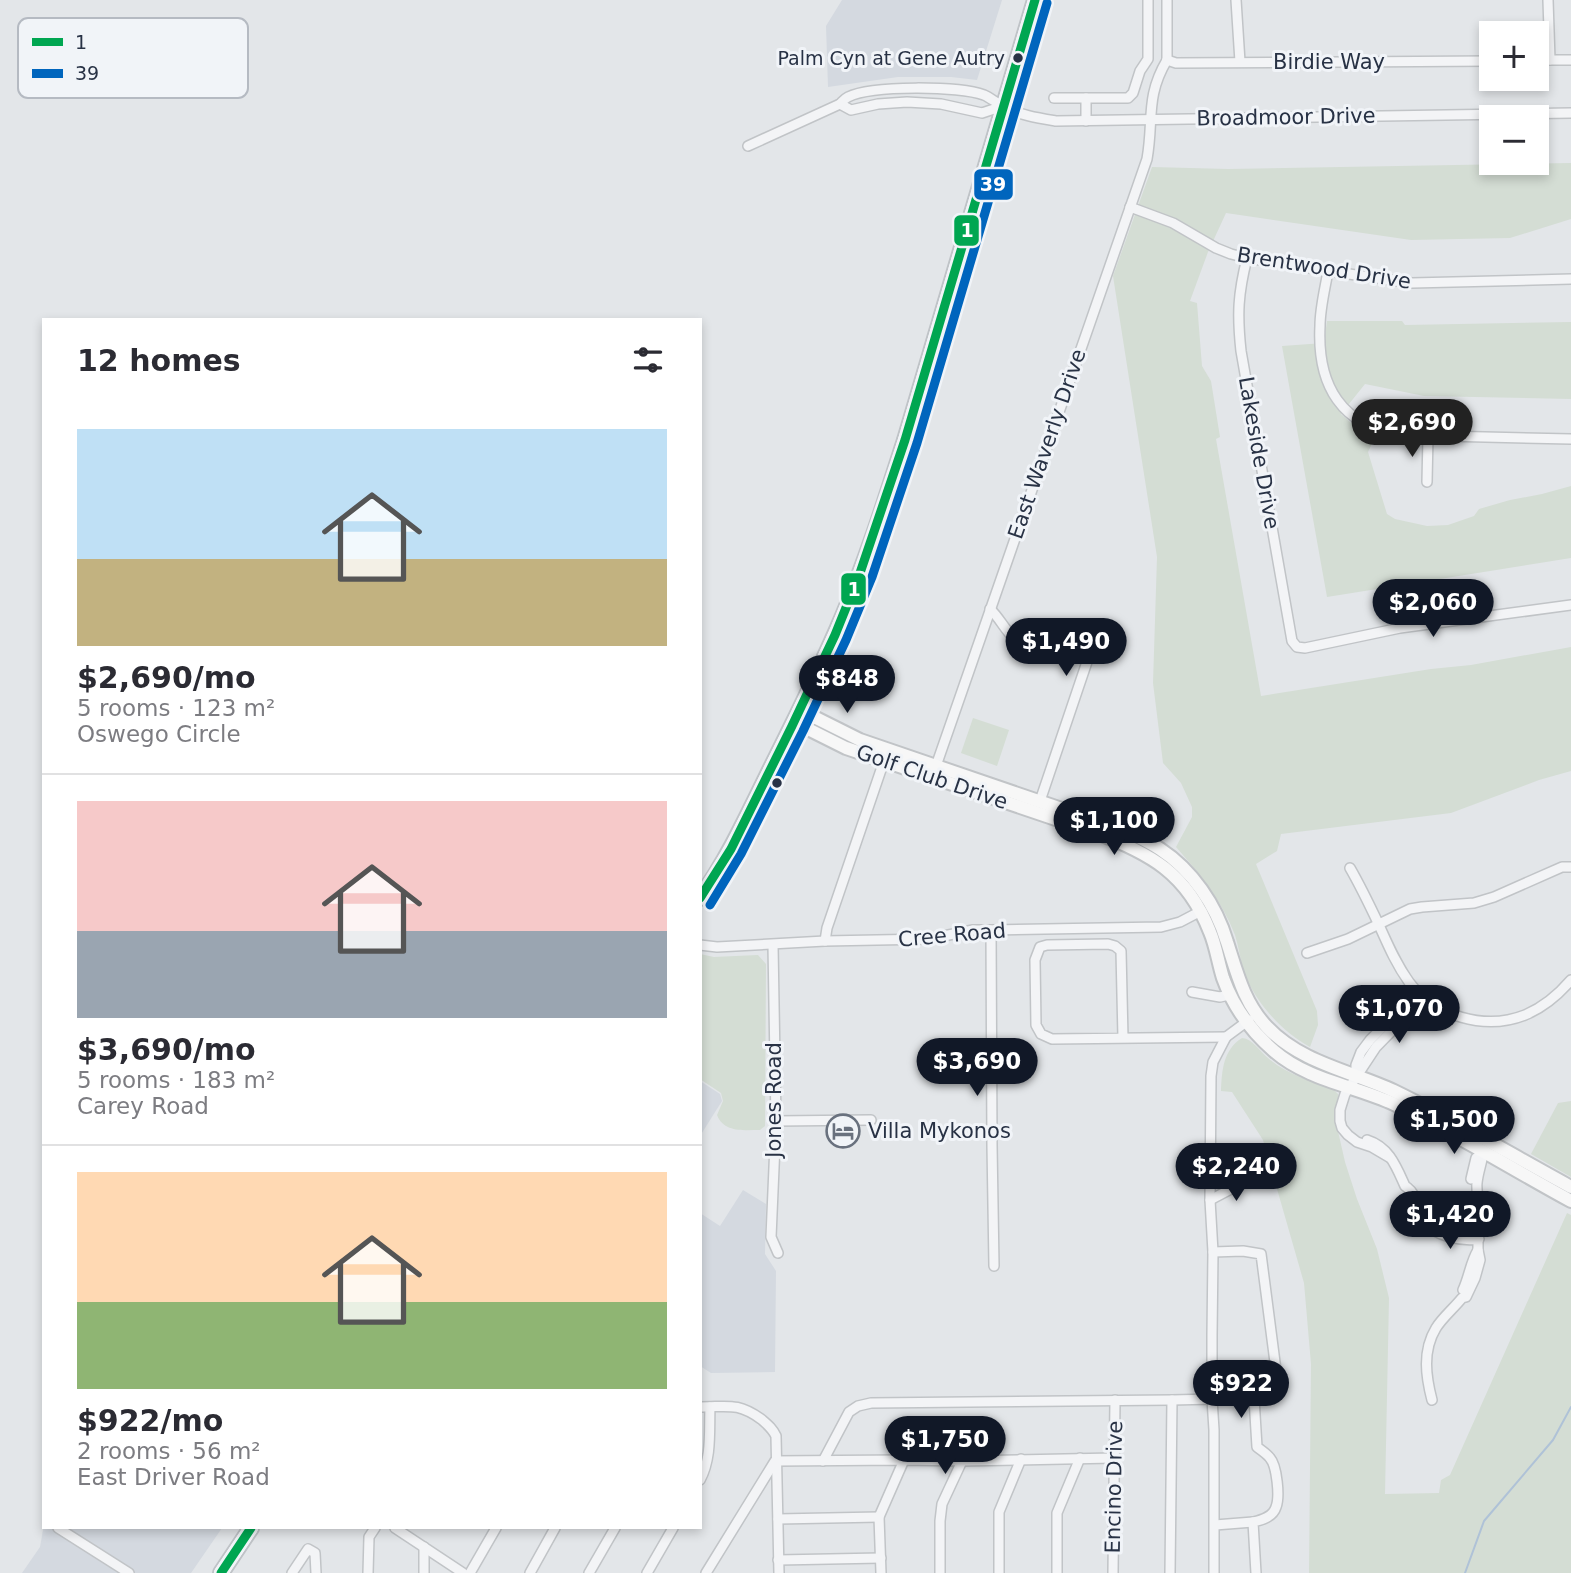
<!DOCTYPE html>
<meta charset="utf-8">
<style>
body{margin:0;font-family:"DejaVu Sans",sans-serif;background:#f2f2f3;color:#2b2b33;height:100vh;display:flex;flex-direction:column;font-size:26px;white-space:nowrap}
*{box-sizing:border-box;margin:0}
p{font-size:23px;color:#7c7c81}
.icon{flex:none;width:38px;height:38px;fill:none;stroke:currentColor;stroke-width:2;stroke-linecap:round;stroke-linejoin:round}
.map{position:relative;flex:1;overflow:hidden}
.side{position:absolute;left:42px;top:318px;width:660px;height:1211px;display:flex;flex-direction:column;background:#fff;border-radius:0px;box-shadow:0 4px 10px #0003}
.side>*{flex:none}
.tools{position:absolute;left:1479px;top:21px;display:grid;gap:14px}
.tools a{display:grid;place-items:center;width:70px;height:70px;border-radius:0px;background:#fff;box-shadow:0 4px 10px #0003;font-size:35px}
.price{position:absolute;translate:-50% -60px;padding:0 16px;border-radius:24px;background:#111827;color:#fff;font-size:23px;line-height:46px;filter:drop-shadow(0 2px 4px #0008)}
.price::after{content:'';position:absolute;left:50%;top:42px;width:21px;height:16px;margin-left:-10px;background:inherit;clip-path:polygon(0 0,100% 0,50% 100%)}
.price.on{background:#222;color:#fff}
ul{padding:0;list-style:none}
li{display:grid;align-content:center;gap:14px;height:371px;padding:0 35px}
li+li{border-top:2px solid #e1e1e2}
li span{display:grid;place-items:center;height:217px;border-radius:0px;color:#555}
li>.icon{margin-inline-start:auto}
span .icon{width:126px;height:126px;fill:#fffc;stroke-width:1}
li b{font-size:30px}
h2{display:flex;justify-content:space-between;align-items:center;height:84px;padding:0 35px;font-size:30px}
.map>svg:first-child{display:block}
.built{fill:#d4d9e0}
.green{fill:#d4ddd4}
.lines{fill:none;stroke-linecap:round;stroke-linejoin:round}
.stream{stroke:#afc2d7;stroke-width:2}
.street-casing{stroke:#c1c4c7;stroke-width:12}
.secondary-casing{stroke:#c1c4c7;stroke-width:16}
.primary-casing{stroke:#bfc3c7;stroke-width:18}
.street{stroke:#f3f4f6;stroke-width:9}
.secondary{stroke:#f7f7f7;stroke-width:12}
.primary{stroke:#f7f7f7;stroke-width:14}
.bus-1-casing{stroke:#f1f4f8;stroke-width:14}
.bus-2-casing{stroke:#f1f4f8;stroke-width:14}
.bus-1{stroke:#00a651;stroke-width:9}
.bus-2{stroke:#0065bd;stroke-width:9}
.bus-dot{fill:#283245;stroke:#f1f4f8;stroke-width:2.5}
.labels{text-anchor:middle;stroke-width:6;stroke-linejoin:round;paint-order:stroke}
.bus-label{font-size:19px;fill:#283245;stroke:#f1f4f8;text-anchor:end}
.street-label{font-size:21px;fill:#283245;stroke:#f1f4f8}
.poi-label{font-size:21px;fill:#283245;stroke:#f1f4f8;text-anchor:start}
.key{fill:#f1f4f8;stroke:#b5bac2;stroke-width:2}
.key-label{font-size:19px;fill:#283245}
.line-badge{stroke:#f1f4f8;stroke-width:2.5}
.badge-label{font-size:19px;text-anchor:middle;font-weight:bold;fill:#fff}
</style>
<div class="map">
<svg width="1571" height="1573" viewBox="0 0 1571 1573">
<rect width="100%" height="100%" fill="#e3e6e9"/>
<g class="built">
<path d="M 842,0 L 1002,0 L 977,80 L 951,77 L 898,77 L 828,87 L 826,26 Z"/>
<path d="M 700,1081 L 720,1094 L 722,1101 L 700,1136 Z"/>
<path d="M 743,1190 L 766,1204 L 765,1254 L 776,1271 L 775,1372 L 711,1373 L 700,1366 L 700,1213 L 720,1226 Z"/>
<path d="M 44,1524 L 44,1528 L 222,1528 L 191,1573 L 22,1573 L 40,1547 Z"/>
</g>
<g class="green">
<path d="M 1571,163 L 1571,219 L 1510,238 L 1411,240 L 1226,213 L 1208,252 L 1190,301 L 1197,303 L 1202,366 L 1211,381 L 1220,437 L 1216,439 L 1261,696 L 1431,669 L 1471,665 L 1571,647 L 1571,771 L 1539,780 L 1451,813 L 1281,834 L 1277,851 L 1256,864 L 1317,1011 L 1318,1025 L 1310,1047 C 1282,1032 1255,1002 1244,972 C 1240,960 1239,947 1235,935 C 1222,901 1200,874 1176,847 L 1192,817 L 1192,807 L 1181,783 L 1163,763 L 1153,683 L 1157,557 L 1113,276 L 1152,167 L 1228,169 Z"/>
<path d="M 1327,321 L 1402,321 L 1405,325 L 1571,322 L 1571,399 L 1424,396 L 1365,384 L 1341,414 L 1357,428 L 1375,437 L 1368,452 L 1387,514 L 1395,519 L 1427,526 L 1448,525 L 1474,516 L 1479,509 L 1510,500 L 1542,494 L 1571,486 L 1571,558 L 1327,597 L 1282,346 L 1324,343 Z"/>
<path d="M 973,718 L 1009,730 L 997,766 L 961,753 Z"/>
<path d="M 700,954 L 714,957 L 758,955 L 766,964 L 765,1126 L 760,1130 C 744,1130 724,1133 717,1115 L 723,1101 L 721,1093 L 700,1079 Z"/>
<path d="M 1242,1038 C 1253,1039 1259,1051 1268,1058 C 1286,1074 1311,1081 1334,1090 L 1338,1094 L 1339,1100 L 1335,1118 L 1345,1162 L 1357,1199 L 1377,1249 L 1389,1298 L 1385,1494 L 1439,1493 L 1441,1480 L 1450,1475 L 1567,1213 L 1571,1215 L 1571,1573 L 1309,1573 L 1311,1364 L 1304,1283 L 1263,1140 L 1232,1092 L 1221,1091 C 1222,1070 1223,1050 1242,1038 Z"/>
<path d="M 1571,1101 L 1571,1177 L 1531,1154 L 1558,1103 Z"/>
</g>
<g class="lines">
<path class="stream" d="M 1465,1573 L 1484,1521 L 1553,1440 L 1571,1407"/>
<defs>
<g id="street">
<path d="M 1167,0 L 1167,60"/>
<path d="M 1236,0 L 1240,62"/>
<path d="M 1548,0 L 1550,60"/>
<path d="M 1167,60 L 1176,63 L 1491,61"/>
<path d="M 1536,60 L 1571,60"/>
<path d="M 1054,98 L 1086,98"/>
<path d="M 840,104 L 851,110 L 878,104 L 907,102 L 941,104 L 982,113 L 1003,106"/>
<path d="M 1086,121 L 1086,98 L 1128,98 L 1133,93 L 1140,71 L 1148,59 L 1148,0"/>
<path d="M 748,146 L 840,104 C 843,101 844,99 848,97 C 872,85 959,86 984,95 C 991,98 996,103 1003,106 C 1019,115 1038,118 1056,121 L 1571,113"/>
<path d="M 1130,207 L 1173,223 L 1216,248 L 1231,254 L 1247,258 L 1328,271 L 1412,283 L 1571,279"/>
<path d="M 1247,258 C 1238,294 1237,314 1241,351 L 1292,641 L 1297,647 L 1305,648 L 1400,628 L 1571,605"/>
<path d="M 1328,271 C 1325,289 1320,308 1320,326 C 1317,385 1341,427 1403,435 L 1571,439"/>
<path d="M 1427,482 L 1428,436"/>
<path d="M 990,609 C 1000,618 1005,631 1015,639 C 1036,655 1062,649 1086,646 L 1090,653 L 1040,801"/>
<path d="M 936,766 L 1147,159 C 1154,120 1145,97 1167,60"/>
<path d="M 1350,868 C 1361,887 1370,906 1379,925 C 1388,945 1396,964 1409,982 C 1434,1016 1485,1031 1525,1015 C 1542,1008 1559,994 1571,980"/>
<path d="M 991,930 L 992,1145 L 994,1266"/>
<path d="M 825,941 L 827,928 L 884,761"/>
<path d="M 700,945 L 717,947 L 825,941 L 929,939 L 973,930 L 991,930 L 1161,927 L 1180,922 L 1201,911"/>
<path d="M 773,945 L 776,1121 L 771,1237 L 778,1253"/>
<path d="M 1307,953 L 1348,939 L 1410,909 L 1422,907 L 1474,903 L 1494,897 L 1562,867 L 1571,867"/>
<path d="M 1192,992 L 1220,997 L 1229,995"/>
<path d="M 1123,1038 L 1121,951 L 1115,946 L 1108,944 L 1047,945 L 1040,947 L 1035,960 L 1036,1025 L 1041,1034 L 1052,1039 L 1226,1037"/>
<path d="M 1356,1076 L 1356,1065 L 1361,1052 L 1370,1040 L 1418,992"/>
<path d="M 776,1121 L 871,1120"/>
<path d="M 1367,1140 C 1389,1147 1396,1166 1405,1186 C 1414,1191 1419,1205 1420,1215"/>
<path d="M 1389,1157 L 1372,1147 L 1357,1142 L 1348,1135 L 1342,1128 L 1340,1121 L 1340,1110 L 1345,1094 L 1376,1047 L 1424,998"/>
<path d="M 1471,1179 L 1476,1158 L 1483,1153"/>
<path d="M 1210,1200 L 1248,1180"/>
<path d="M 1417,1213 C 1420,1216 1422,1220 1424,1223 C 1436,1236 1462,1242 1479,1239"/>
<path d="M 1213,1252 L 1243,1251 L 1261,1254 L 1276,1370 L 1271,1387 L 1254,1398 L 1257,1447 C 1261,1450 1267,1454 1270,1458 C 1277,1466 1280,1497 1276,1507 C 1273,1517 1262,1520 1253,1522 L 1256,1573"/>
<path d="M 1463,1290 C 1469,1277 1471,1261 1478,1250"/>
<path d="M 1432,1400 C 1426,1377 1422,1351 1436,1328 C 1442,1318 1454,1308 1462,1298 L 1466,1297 L 1475,1278 L 1480,1260 L 1478,1250 L 1478,1213 C 1480,1203 1476,1193 1477,1183 C 1478,1172 1482,1163 1483,1153"/>
<path d="M 700,1407 C 728,1407 737,1402 761,1419 C 768,1425 772,1428 776,1436 L 779,1573"/>
<path d="M 823,1461 L 849,1412 L 858,1406 L 871,1403 L 1172,1400 L 1254,1398"/>
<path d="M 700,1480 C 712,1458 709,1431 710,1407"/>
<path d="M 778,1519 L 879,1517"/>
<path d="M 1215,1525 L 1253,1522"/>
<path d="M 58,1528 L 129,1573"/>
<path d="M 395,1528 L 463,1573"/>
<path d="M 424,1547 L 424,1573"/>
<path d="M 778,1560 L 881,1558"/>
<path d="M 292,1573 L 308,1549 L 315,1553 L 316,1573"/>
<path d="M 368,1573 L 369,1537 L 375,1528"/>
<path d="M 470,1573 L 496,1528"/>
<path d="M 530,1573 L 555,1528"/>
<path d="M 589,1573 L 615,1528"/>
<path d="M 647,1573 L 673,1528"/>
<path d="M 706,1573 L 775,1461 L 904,1460 L 962,1461 L 1114,1458"/>
<path d="M 881,1573 L 879,1517 L 904,1460"/>
<path d="M 940,1573 L 940,1521 L 942,1504 L 962,1461"/>
<path d="M 999,1573 L 999,1512 L 1021,1459"/>
<path d="M 1057,1573 L 1057,1513 L 1080,1458"/>
<path d="M 1113,1573 L 1115,1400"/>
<path d="M 1170,1573 L 1172,1400"/>
<path d="M 1214,1573 L 1214,1430 L 1212,1399 L 1212,1336 L 1213,1252 L 1210,1200 L 1211,1076 L 1213,1062 L 1226,1037 L 1249,1020"/>
</g>
<g id="secondary">
<path d="M 796,717 L 810,730 L 846,748 L 1094,832 C 1150,853 1187,873 1210,932 C 1216,946 1218,962 1223,978 C 1233,1006 1251,1031 1274,1051 C 1307,1080 1355,1086 1394,1104 C 1455,1133 1512,1169 1571,1201"/>
<path d="M 796,717 L 816,718 L 860,740 L 1132,833 C 1141,839 1151,843 1160,849 C 1192,870 1216,905 1227,942 C 1237,973 1244,1003 1267,1027 C 1301,1063 1351,1071 1394,1091 C 1454,1120 1512,1155 1571,1187"/>
</g>
<g id="primary">
<path d="M 700,898 C 730,856 751,808 774,762 C 798,714 822,666 843,616 C 867,559 886,499 905,440 L 1035,0"/>
<path d="M 221,1573 L 251,1528"/>
</g>
</defs>
<use href="#street" class="street-casing"/>
<use href="#secondary" class="secondary-casing"/>
<use href="#primary" class="primary-casing"/>
<use href="#street" class="street"/>
<use href="#secondary" class="secondary"/>
<use href="#primary" class="primary"/>
<defs>
<g id="bus-1">
<path d="M 700,898 L 731,849 L 792,726 L 835,635 L 860,573 L 905,440 L 1035,0"/>
<path d="M 221,1573 L 251,1528"/>
</g>
<path id="bus-2" d="M 710,905 L 741,854 L 803,731 L 846,640 L 872,577 L 917,443 L 1047,3"/>
</defs>
<use href="#bus-1" class="bus-1-casing"/>
<use href="#bus-2" class="bus-2-casing"/>
<use href="#bus-1" class="bus-1"/>
<use href="#bus-2" class="bus-2"/>
</g>
<defs>
<symbol id="hotel-ring" viewBox="-11 -11 22 22"><circle r="9.5" fill="#f1f4f8" stroke="#69717e" stroke-width="1.5"/><path d="M-6-4.5h1.5V1H6V5H4.5V3h-9V5H-6ZM-4 0a1.8 1.8 0 1 1 3.6 0ZM.5 0V-2.5h3Q6-2.5 6 0Z" fill="#69717e"/></symbol>
</defs>
<g fill-rule="evenodd">
<use href="#hotel-ring" x="824" y="1112" width="38" height="38"/>
</g>
<g class="bus-dot">
<circle cx="1018" cy="58" r="6"/>
<circle cx="777" cy="783" r="6"/>
</g>
<g class="labels">
<g class="bus-label">
<text x="1005" y="65">Palm Cyn at Gene Autry</text>
</g>
<g class="street-label">
<text x="1329" y="69">Birdie Way</text>
<text transform="translate(1286 117) rotate(-1)" y="7">Broadmoor Drive</text>
<text transform="translate(1324 268) rotate(9)" y="7">Brentwood Drive</text>
<text transform="translate(1047 444) rotate(-71)" y="7">East Waverly Drive</text>
<text transform="translate(1259 453) rotate(80)" y="7">Lakeside Drive</text>
<text transform="translate(932 777) rotate(19)" y="7">Golf Club Drive</text>
<text transform="translate(952 935) rotate(-5)" y="7">Cree Road</text>
<text transform="translate(774 1100) rotate(-90)" y="7">Jones Road</text>
<text transform="translate(1114 1487) rotate(-89)" y="7">Encino Drive</text>
</g>
<g class="poi-label">
<text x="868" y="1138">Villa Mykonos</text>
</g>
</g>
<rect x="18" y="18" width="230" height="80" rx="10" class="key"/>
<rect x="32" y="38" width="31" height="8" fill="#00a651"/>
<rect x="32" y="69" width="31" height="9" fill="#0065bd"/>
<g class="key-label">
<text x="75" y="49">1</text>
<text x="75" y="80">39</text>
</g>
<g class="line-badge">
<rect x="973" y="168" width="41" height="33" rx="7" fill="#0065bd"/>
<rect x="953" y="214" width="27" height="33" rx="7" fill="#00a651"/>
<rect x="840" y="572" width="27" height="34" rx="7" fill="#00a651"/>
</g>
<g class="badge-label">
<text x="993" y="191">39</text>
<text x="967" y="237">1</text>
<text x="854" y="596">1</text>
</g>
</svg>
<div class="tools">
<a>+</a>
<a>−</a>
</div>
<b class="price on" style="left:1412px;top:459px">$2,690</b>
<b class="price" style="left:1433px;top:639px">$2,060</b>
<b class="price" style="left:1066px;top:678px">$1,490</b>
<b class="price" style="left:847px;top:715px">$848</b>
<b class="price" style="left:1114px;top:857px">$1,100</b>
<b class="price" style="left:1399px;top:1045px">$1,070</b>
<b class="price" style="left:977px;top:1098px">$3,690</b>
<b class="price" style="left:1454px;top:1156px">$1,500</b>
<b class="price" style="left:1236px;top:1203px">$2,240</b>
<b class="price" style="left:1450px;top:1251px">$1,420</b>
<b class="price" style="left:1241px;top:1420px">$922</b>
<b class="price" style="left:945px;top:1476px">$1,750</b>
<section class="side">
<h2>12 homes<svg class="icon" aria-label="filters" viewBox="0 0 24 24"><path d="M4 7h16M4 17h16"/><circle cx="9" cy="7" r="2"/><circle cx="15" cy="17" r="2"/></svg></h2>
<ul>
<li><span style="background:linear-gradient(#bfe0f5 60%,#c2b280 0)"><svg class="icon" aria-label="home" viewBox="0 0 24 24"><path d="M3 11l9-7 9 7M6 9v11h12V9"/></svg></span><div><b>$2,690/mo</b><p>5 rooms · 123 m²</p><p>Oswego Circle</p></div></li>
<li><span style="background:linear-gradient(#f6c9c9 60%,#9aa5b1 0)"><svg class="icon" aria-label="home" viewBox="0 0 24 24"><path d="M3 11l9-7 9 7M6 9v11h12V9"/></svg></span><div><b>$3,690/mo</b><p>5 rooms · 183 m²</p><p>Carey Road</p></div></li>
<li><span style="background:linear-gradient(#ffd9b3 60%,#8fb573 0)"><svg class="icon" aria-label="home" viewBox="0 0 24 24"><path d="M3 11l9-7 9 7M6 9v11h12V9"/></svg></span><div><b>$922/mo</b><p>2 rooms · 56 m²</p><p>East Driver Road</p></div></li>
</ul>
</section>
</div>
